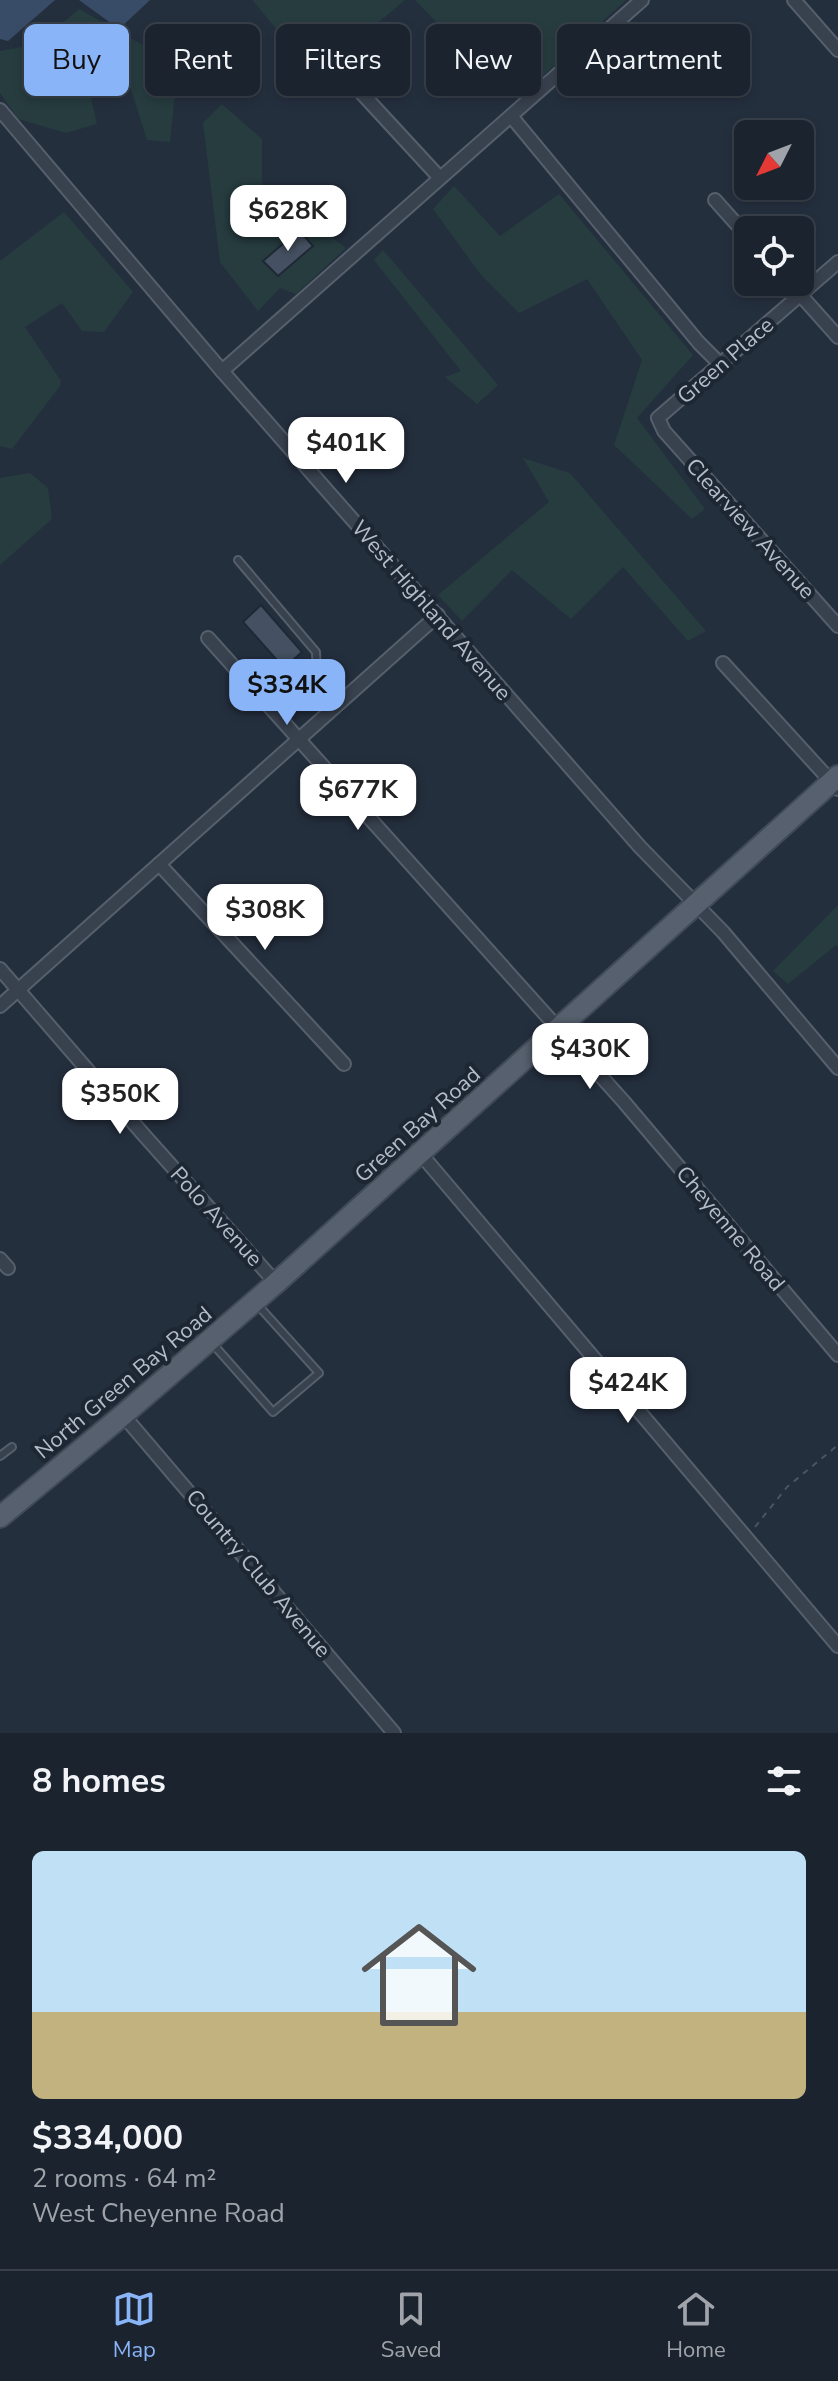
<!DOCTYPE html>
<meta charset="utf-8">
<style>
body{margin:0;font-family:"Nunito Sans",sans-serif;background:#242b36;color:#f1f3f6;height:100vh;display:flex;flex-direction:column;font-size:30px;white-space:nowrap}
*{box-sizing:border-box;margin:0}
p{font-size:26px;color:#a0a4aa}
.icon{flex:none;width:44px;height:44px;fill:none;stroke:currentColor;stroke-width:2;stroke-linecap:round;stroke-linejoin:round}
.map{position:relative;height:1733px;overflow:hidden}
.sheet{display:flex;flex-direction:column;background:#1b232e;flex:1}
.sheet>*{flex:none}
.guide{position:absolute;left:24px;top:24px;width:790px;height:72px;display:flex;gap:16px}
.needle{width:52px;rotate:228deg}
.fabs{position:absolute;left:734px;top:120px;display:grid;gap:16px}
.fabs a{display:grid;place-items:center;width:80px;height:80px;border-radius:12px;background:#1b232e;box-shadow:0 4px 12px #0003,0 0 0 2px #39404a;font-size:40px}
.price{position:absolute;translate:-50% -68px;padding:0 18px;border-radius:16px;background:#fff;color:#222;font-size:26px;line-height:52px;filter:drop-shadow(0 2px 4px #0008)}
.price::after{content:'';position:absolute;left:50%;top:48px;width:24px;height:18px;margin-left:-12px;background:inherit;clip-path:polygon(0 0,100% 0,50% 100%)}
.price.selected{background:#8ab4f8;color:#111}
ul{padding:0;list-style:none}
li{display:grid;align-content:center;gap:16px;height:424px;padding:0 32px}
li span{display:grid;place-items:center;height:248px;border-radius:12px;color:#555}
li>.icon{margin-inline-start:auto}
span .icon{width:144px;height:144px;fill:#fffc;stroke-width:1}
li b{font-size:34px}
h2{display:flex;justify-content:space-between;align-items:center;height:96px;padding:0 32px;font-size:34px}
.pill{padding:0 28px;border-radius:12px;background:#1b232e;box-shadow:0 4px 12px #0003,0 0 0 2px #39404a;font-size:28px;line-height:72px}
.pill.selected{background:#8ab4f8;color:#111}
.tab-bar{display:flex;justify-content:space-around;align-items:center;height:112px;border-top:2px solid #39404a;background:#1b232e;font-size:22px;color:#a0a4aa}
.tab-bar a{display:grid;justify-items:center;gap:4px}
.tab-bar .selected{color:#8ab4f8}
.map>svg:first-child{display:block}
.green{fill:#263c3f}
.water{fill:#394c67}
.building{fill:#455162;stroke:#1f2835;stroke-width:2}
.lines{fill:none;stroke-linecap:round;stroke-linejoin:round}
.service-casing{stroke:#565f6c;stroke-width:10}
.minor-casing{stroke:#565f6c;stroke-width:16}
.primary-casing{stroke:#414a57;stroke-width:24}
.path{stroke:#44595c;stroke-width:2;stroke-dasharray:6 6;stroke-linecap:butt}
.service{stroke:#38414e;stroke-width:6}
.minor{stroke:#38414e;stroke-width:12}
.primary{stroke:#56606e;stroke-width:20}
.labels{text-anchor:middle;stroke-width:8;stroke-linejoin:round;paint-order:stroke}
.street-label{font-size:22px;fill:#b4bcc9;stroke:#1d2633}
</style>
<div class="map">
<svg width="838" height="1733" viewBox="0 0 838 1733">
<rect width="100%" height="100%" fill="#242f3e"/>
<g class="green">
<path d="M 254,0 L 405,0 L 349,47 L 335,34 L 298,55 L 253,1 Z"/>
<path d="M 415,0 L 626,0 L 543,76 L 502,89 Z"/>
<path d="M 79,9 L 178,65 L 170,142 L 147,140 L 125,70 L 86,75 L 97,124 L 66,133 L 18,119 L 0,93 L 0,51 L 38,44 Z"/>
<path d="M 222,104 L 262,139 L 262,184 L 346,248 L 296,294 L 280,288 L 258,311 L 220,262 L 203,123 Z"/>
<path d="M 454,186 L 500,236 L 559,194 L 693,355 L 637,418 L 705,509 L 692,519 L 614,445 L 642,360 L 587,279 L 519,313 L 481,275 L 433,209 Z"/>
<path d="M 64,212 L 133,292 L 104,332 L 82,331 L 62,303 L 25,327 L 61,381 L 60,386 L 12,449 L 0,446 L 0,261 Z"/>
<path d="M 383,250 L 498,385 L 477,404 L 445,377 L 461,371 L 374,260 Z"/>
<path d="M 523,458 L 570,473 L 706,631 L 688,641 L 623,567 L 571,619 L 512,570 L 462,621 L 438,595 L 549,502 Z"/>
<path d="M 30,473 L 48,488 L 52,519 L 0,565 L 0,478 Z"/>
<path d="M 838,905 L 838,947 L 836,945 L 788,984 L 773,971 Z"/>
</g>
<g class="water">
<path d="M 0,0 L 55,0 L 8,41 L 0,39 Z"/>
<path d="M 79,0 L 150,0 L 119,29 Z"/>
</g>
<g class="building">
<path d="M 299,230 L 313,246 L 278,276 L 263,261 Z"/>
<path d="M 261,605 L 302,652 L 284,668 L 243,622 Z"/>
</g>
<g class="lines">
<defs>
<g id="service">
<path d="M 238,560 L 316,652 L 317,674 L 325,694 L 334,707"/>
<path d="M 212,1343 L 273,1412 L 319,1373 L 256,1303"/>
<path d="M 0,1456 L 12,1447"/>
</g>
<g id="minor">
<path d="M 794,0 L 838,50"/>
<path d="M 344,74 L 439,177"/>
<path d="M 0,110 L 222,371 L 640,847 L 723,932 L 838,1068"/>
<path d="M 511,116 L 699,343 L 720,364"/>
<path d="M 715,200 L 748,237"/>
<path d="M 838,262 L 658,418 L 664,431 L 838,626"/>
<path d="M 789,282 L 838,337"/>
<path d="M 222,371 L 642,0"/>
<path d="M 208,638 L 624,1102 L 838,1355"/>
<path d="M 723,663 L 838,789"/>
<path d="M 159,864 L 344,1064"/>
<path d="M 0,969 L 143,1134 L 276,1283"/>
<path d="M 0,1006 L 438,615"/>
<path d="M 420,1153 L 838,1646"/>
<path d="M 0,1259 L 8,1268"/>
<path d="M 123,1415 L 394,1733"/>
</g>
<path id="primary" d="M 0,1517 L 123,1415 L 276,1283 L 838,776"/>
</defs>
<use href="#service" class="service-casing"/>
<use href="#minor" class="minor-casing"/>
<use href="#primary" class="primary-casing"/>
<path class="path" d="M 755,1527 L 787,1487 L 838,1445"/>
<use href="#service" class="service"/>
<use href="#minor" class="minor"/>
<use href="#primary" class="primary"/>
</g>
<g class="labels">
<g class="street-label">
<text transform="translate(725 360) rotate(-41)" y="8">Green Place</text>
<text transform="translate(751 528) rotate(48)" y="8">Clearview Avenue</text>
<text transform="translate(432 610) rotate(49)" y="8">West Highland Avenue</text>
<text transform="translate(417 1124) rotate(-42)" y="8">Green Bay Road</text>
<text transform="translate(217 1216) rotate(48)" y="8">Polo Avenue</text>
<text transform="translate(731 1228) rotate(50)" y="8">Cheyenne Road</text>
<text transform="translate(123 1382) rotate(-40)" y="8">North Green Bay Road</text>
<text transform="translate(259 1573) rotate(50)" y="8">Country Club Avenue</text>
</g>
</g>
</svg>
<div class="fabs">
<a><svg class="needle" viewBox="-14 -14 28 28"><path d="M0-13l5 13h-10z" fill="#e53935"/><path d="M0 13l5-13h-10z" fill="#a0a4aa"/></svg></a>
<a><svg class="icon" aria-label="locate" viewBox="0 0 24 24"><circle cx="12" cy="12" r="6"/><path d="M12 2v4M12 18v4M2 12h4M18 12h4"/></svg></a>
</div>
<b class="price" style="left:288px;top:253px">$628K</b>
<b class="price" style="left:346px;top:485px">$401K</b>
<b class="price selected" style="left:287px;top:727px">$334K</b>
<b class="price" style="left:358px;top:832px">$677K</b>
<b class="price" style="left:265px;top:952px">$308K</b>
<b class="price" style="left:590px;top:1091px">$430K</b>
<b class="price" style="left:120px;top:1136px">$350K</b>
<b class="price" style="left:628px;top:1425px">$424K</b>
<div class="guide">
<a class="pill selected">Buy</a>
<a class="pill">Rent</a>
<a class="pill">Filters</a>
<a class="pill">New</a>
<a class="pill">Apartment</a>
</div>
</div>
<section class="sheet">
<h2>8 homes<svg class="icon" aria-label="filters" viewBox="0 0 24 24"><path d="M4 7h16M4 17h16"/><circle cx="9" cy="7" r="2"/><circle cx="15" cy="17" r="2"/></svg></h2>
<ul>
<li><span style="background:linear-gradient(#bfe0f5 65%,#c2b280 0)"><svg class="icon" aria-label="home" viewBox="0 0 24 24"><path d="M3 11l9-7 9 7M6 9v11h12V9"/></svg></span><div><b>$334,000</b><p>2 rooms · 64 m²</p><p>West Cheyenne Road</p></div></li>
</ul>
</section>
<nav class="tab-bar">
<a class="selected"><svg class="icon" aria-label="map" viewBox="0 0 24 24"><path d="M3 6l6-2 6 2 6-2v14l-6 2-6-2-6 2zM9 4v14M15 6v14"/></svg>Map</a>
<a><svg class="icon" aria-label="saved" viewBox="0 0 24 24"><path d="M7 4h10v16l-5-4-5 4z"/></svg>Saved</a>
<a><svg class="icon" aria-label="home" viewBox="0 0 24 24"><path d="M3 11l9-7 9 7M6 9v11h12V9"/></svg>Home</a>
</nav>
